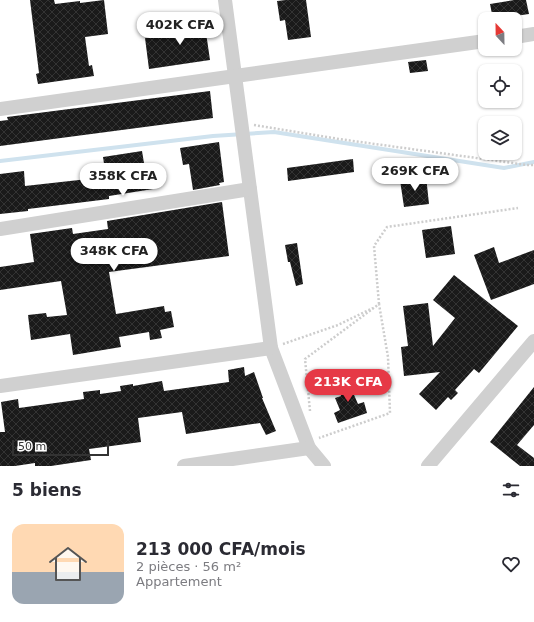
<!DOCTYPE html>
<html lang="fr">
<meta charset="utf-8">
<style>
body{margin:0;font-family:"DejaVu Sans",sans-serif;background:#f7f7f7;color:#2b2b33;height:100vh;display:flex;flex-direction:column;font-size:15px;white-space:nowrap}
*{box-sizing:border-box;margin:0}
p{font-size:13px;color:#7c7c81}
.icon{flex:none;width:22px;height:22px;fill:none;stroke:currentColor;stroke-width:2;stroke-linecap:round;stroke-linejoin:round}
.map{position:relative;height:466px;overflow:hidden}
.panel{display:flex;flex-direction:column;background:#fff;flex:1}
.panel>*{flex:none}
.needle{width:26px;rotate:338deg}
.fabs{position:absolute;left:478px;top:12px;display:grid;gap:8px}
.fabs a{display:grid;place-items:center;width:44px;height:44px;border-radius:8px;background:#fff;box-shadow:0 1px 3px #0004;font-size:20px}
.scale{position:absolute;left:12px;bottom:10px;width:97px;box-sizing:border-box;padding-left:4px;border:2px solid #333;border-top:0;font-size:11px;line-height:14px;white-space:nowrap;color:#333;-webkit-text-stroke:3px #fff;paint-order:stroke}
.price{position:absolute;translate:-50% -34px;padding:0 9px;border-radius:14px;background:#fff;color:#222;font-size:13px;line-height:26px;filter:drop-shadow(0 1px 2px #0008)}
.price::after{content:'';position:absolute;left:50%;top:24px;width:12px;height:9px;margin-left:-6px;background:inherit;clip-path:polygon(0 0,100% 0,50% 100%)}
.price.on{background:#e63946;color:#fff}
ul{padding:0;list-style:none}
li{display:flex;align-items:center;gap:12px;height:100px;padding:0 12px}
li+li{border-top:1px solid #e1e1e2}
li span{display:grid;place-items:center;flex:none;width:112px;height:80px;border-radius:12px;color:#555}
li>.icon{margin-inline-start:auto}
span .icon{width:48px;height:48px;fill:#fffc;stroke-width:1}
li b{font-size:17px}
h2{display:flex;justify-content:space-between;align-items:center;height:48px;padding:0 12px;font-size:17px}
.map>svg:first-child{display:block}
.lines{fill:none;stroke-linecap:round;stroke-linejoin:round}
.stream{stroke:#cfe2ee;stroke-width:4}
.building{fill:url(#building-cross-hatch)}
.path{stroke:#cdcdcd;stroke-width:2.5;stroke-dasharray:2 2;stroke-linecap:butt}
.street{stroke:#d0d0d0;stroke-width:14}
</style>
<div class="map">
<svg width="534" height="466" viewBox="0 0 534 466">
<defs>
<pattern id="building-cross-hatch" width="8" height="8" patternUnits="userSpaceOnUse"><rect width="8" height="8" fill="#1a1a1a"/><path d="M0 0l8 8M0 8l8-8" fill="none" stroke="#333"/></pattern>
</defs>
<rect width="100%" height="100%" fill="#fff"/>
<g class="lines">
<path class="stream" d="M 0,161 L 213,136 L 274,132 L 504,168 L 534,162"/>
</g>
<g class="building">
<path d="M 30,0 L 54,0 L 55,4 L 80,1 L 80,3 L 104,0 L 108,34 L 85,37 L 89,66 L 92,65 L 94,76 L 38,84 L 36,74 L 39,73 Z"/>
<path d="M 286,0 L 306,0 L 311,37 L 288,40 L 285,20 L 280,21 L 277,1 Z"/>
<path d="M 514,0 L 526,0 L 529,14 L 493,19 L 490,4 Z"/>
<path d="M 203,12 L 210,60 L 149,69 L 145,38 L 191,32 L 189,14 Z"/>
<path d="M 426,60 L 428,71 L 410,73 L 408,62 Z"/>
<path d="M 210,91 L 213,118 L 0,146 L 0,121 L 8,120 L 7,117 Z"/>
<path d="M 219,142 L 224,182 L 219,183 L 220,185 L 193,190 L 189,164 L 183,165 L 180,148 Z"/>
<path d="M 142,151 L 145,169 L 150,168 L 153,189 L 109,196 L 109,199 L 28,209 L 28,211 L 0,214 L 0,174 L 24,171 L 25,186 L 106,177 L 103,157 Z"/>
<path d="M 353,159 L 354,172 L 288,181 L 287,168 Z"/>
<path d="M 426,176 L 429,204 L 404,207 L 400,180 Z"/>
<path d="M 222,202 L 229,256 L 109,272 L 116,314 L 164,306 L 165,312 L 171,311 L 174,327 L 160,330 L 162,338 L 150,340 L 149,332 L 119,337 L 121,347 L 73,355 L 70,334 L 31,340 L 28,315 L 46,313 L 47,317 L 67,315 L 61,281 L 0,290 L 0,267 L 34,262 L 30,234 L 72,228 L 73,234 L 108,229 L 107,221 Z"/>
<path d="M 451,226 L 455,254 L 426,258 L 422,230 Z"/>
<path d="M 297,243 L 303,284 L 296,286 L 290,262 L 288,262 L 285,245 Z"/>
<path d="M 494,247 L 499,263 L 534,250 L 534,284 L 491,300 L 474,255 Z"/>
<path d="M 454,275 L 518,326 L 479,373 L 474,369 L 455,390 L 458,393 L 451,400 L 448,397 L 436,410 L 419,394 L 440,372 L 404,376 L 401,347 L 408,346 L 403,306 L 428,303 L 433,346 L 455,318 L 433,300 Z"/>
<path d="M 244,367 L 245,376 L 254,372 L 263,398 L 262,398 L 276,431 L 266,435 L 260,423 L 186,434 L 182,412 L 138,418 L 141,442 L 89,449 L 91,460 L 51,466 L 35,466 L 35,463 L 15,466 L 0,466 L 0,432 L 5,432 L 1,402 L 18,399 L 19,408 L 84,399 L 83,392 L 100,390 L 100,394 L 121,391 L 120,386 L 133,384 L 133,386 L 162,381 L 164,391 L 229,382 L 228,370 Z"/>
<path d="M 347,379 L 358,404 L 364,402 L 367,413 L 338,423 L 334,413 L 340,410 L 335,398 L 341,396 L 336,383 Z"/>
<path d="M 534,387 L 534,425 L 517,445 L 534,458 L 534,466 L 520,466 L 490,442 Z"/>
</g>
<g class="lines">
<g class="path">
<path d="M 254,125 L 339,139 L 527,165 L 534,165"/>
<path d="M 379,304 L 374,246 L 387,227 L 518,208"/>
<path d="M 283,344 L 338,325 L 373,308"/>
<path d="M 310,411 L 305,359 L 379,304 L 388,357 L 390,413 L 319,438"/>
</g>
<g class="street">
<path d="M 225,0 L 271,348 L 309,448 L 324,466"/>
<path d="M 515,37 L 534,34"/>
<path d="M 0,109 L 485,41"/>
<path d="M 0,229 L 250,189"/>
<path d="M 0,386 L 271,348"/>
<path d="M 184,466 L 309,448"/>
<path d="M 428,466 L 534,341"/>
</g>
</g>
</svg>
<div class="fabs">
<a><svg class="needle" viewBox="-14 -14 28 28"><path d="M0-13l5 13h-10z" fill="#e53935"/><path d="M0 13l5-13h-10z" fill="#7c7c81"/></svg></a>
<a><svg class="icon" aria-label="locate" viewBox="0 0 24 24"><circle cx="12" cy="12" r="6"/><path d="M12 2v4M12 18v4M2 12h4M18 12h4"/></svg></a>
<a><svg class="icon" aria-label="layers" viewBox="0 0 24 24"><path d="M12 4l9 5-9 5-9-5zM3 14l9 5 9-5"/></svg></a>
</div>
<div class="scale">50 m</div>
<b class="price" style="left:180px;top:46px">402K CFA</b>
<b class="price" style="left:415px;top:192px">269K CFA</b>
<b class="price" style="left:123px;top:197px">358K CFA</b>
<b class="price" style="left:114px;top:272px">348K CFA</b>
<b class="price on" style="left:348px;top:403px">213K CFA</b>
</div>
<section class="panel">
<h2>5 biens<svg class="icon" aria-label="filters" viewBox="0 0 24 24"><path d="M4 7h16M4 17h16"/><circle cx="9" cy="7" r="2"/><circle cx="15" cy="17" r="2"/></svg></h2>
<ul>
<li><span style="background:linear-gradient(#ffd9b3 60%,#9aa5b1 0)"><svg class="icon" aria-label="home" viewBox="0 0 24 24"><path d="M3 11l9-7 9 7M6 9v11h12V9"/></svg></span><div><b>213 000 CFA/mois</b><p>2 pièces · 56 m²</p><p>Appartement</p></div><svg class="icon" aria-label="heart" viewBox="0 0 24 24"><path d="M12 20l-8-8c-3-5 5-10 8-4 3-6 11-1 8 4z"/></svg></li>
</ul>
</section>
